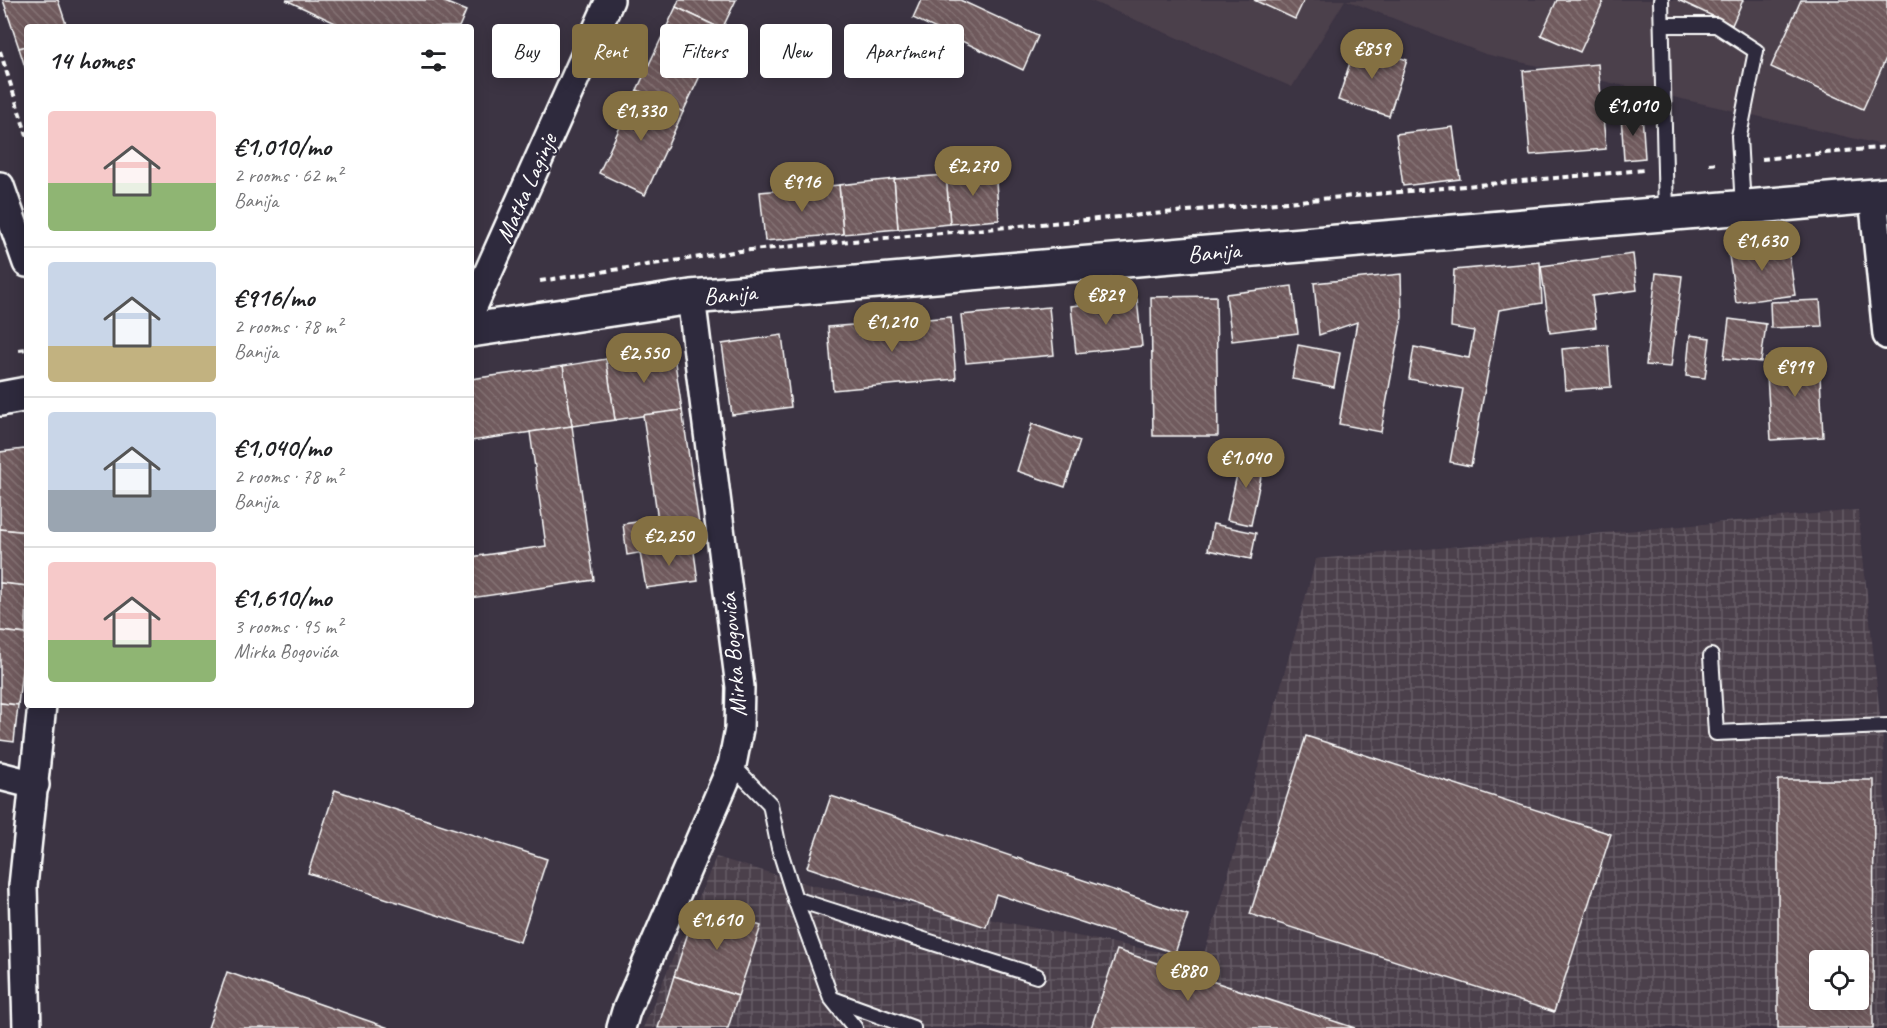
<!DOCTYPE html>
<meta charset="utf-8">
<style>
body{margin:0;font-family:Caveat,sans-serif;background:#f6f6f6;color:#202124;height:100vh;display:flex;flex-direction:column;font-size:22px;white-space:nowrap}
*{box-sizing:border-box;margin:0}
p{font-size:20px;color:#757577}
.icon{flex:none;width:33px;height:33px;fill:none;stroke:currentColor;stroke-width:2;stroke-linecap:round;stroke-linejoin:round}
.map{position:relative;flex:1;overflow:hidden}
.sheet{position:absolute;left:24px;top:24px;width:450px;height:684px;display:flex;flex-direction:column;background:#fff;border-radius:6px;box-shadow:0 3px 15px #0003}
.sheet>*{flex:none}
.top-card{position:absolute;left:492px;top:24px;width:570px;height:54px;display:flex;gap:12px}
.fabs{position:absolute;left:1809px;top:950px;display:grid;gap:12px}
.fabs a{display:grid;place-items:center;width:60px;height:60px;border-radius:6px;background:#fff;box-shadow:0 3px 15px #0003;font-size:30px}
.price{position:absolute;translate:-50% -51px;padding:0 14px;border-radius:21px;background:#847042;color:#fff;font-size:20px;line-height:39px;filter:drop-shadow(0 2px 3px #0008)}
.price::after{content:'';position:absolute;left:50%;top:36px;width:18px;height:14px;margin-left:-9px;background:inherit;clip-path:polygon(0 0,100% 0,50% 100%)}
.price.on{background:#222;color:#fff}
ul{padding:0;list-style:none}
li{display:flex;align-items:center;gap:18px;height:150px;padding:0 24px}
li+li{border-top:2px solid #e0e0e0}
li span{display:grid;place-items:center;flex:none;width:168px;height:120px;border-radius:6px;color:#555}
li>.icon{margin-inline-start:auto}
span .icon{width:72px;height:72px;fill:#fffc;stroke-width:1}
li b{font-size:26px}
h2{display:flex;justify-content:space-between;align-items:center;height:72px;padding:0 24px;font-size:26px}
.pill{padding:0 21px;border-radius:6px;background:#fff;box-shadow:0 3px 15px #0003;font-size:21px;line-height:54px}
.pill.on{background:#847042;color:#fff}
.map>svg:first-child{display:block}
.built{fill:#4b3f4b}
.industrial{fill:url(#industrial-grid);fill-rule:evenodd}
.building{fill:url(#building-back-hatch);stroke:#fff;stroke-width:1.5;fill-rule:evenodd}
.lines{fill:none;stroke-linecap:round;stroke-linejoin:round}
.service-casing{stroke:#fff;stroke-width:18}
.minor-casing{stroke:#fff;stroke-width:32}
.secondary-casing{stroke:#fff;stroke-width:38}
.path{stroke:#fff;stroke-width:4;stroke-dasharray:6 4.5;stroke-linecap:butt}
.service{stroke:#2f2a3d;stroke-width:14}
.minor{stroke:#2f2a3d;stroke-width:27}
.secondary{stroke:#2f2a3d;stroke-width:33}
.labels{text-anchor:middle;stroke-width:4.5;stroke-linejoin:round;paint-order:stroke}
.street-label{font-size:24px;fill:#fff;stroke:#2f2a3d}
</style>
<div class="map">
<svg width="1887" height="1028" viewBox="0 0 1887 1028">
<defs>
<pattern id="industrial-grid" width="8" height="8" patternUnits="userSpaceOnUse" patternTransform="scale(1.5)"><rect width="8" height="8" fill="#4b3f4b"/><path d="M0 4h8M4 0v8" fill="none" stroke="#665c66"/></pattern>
<pattern id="building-back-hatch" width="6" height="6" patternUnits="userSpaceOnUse" patternTransform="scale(1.5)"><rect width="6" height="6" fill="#6f5a5d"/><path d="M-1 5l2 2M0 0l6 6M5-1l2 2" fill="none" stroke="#857375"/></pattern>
</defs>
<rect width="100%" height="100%" fill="#3c3443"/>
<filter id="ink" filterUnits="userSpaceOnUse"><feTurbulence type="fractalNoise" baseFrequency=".0167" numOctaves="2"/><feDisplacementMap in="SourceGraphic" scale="12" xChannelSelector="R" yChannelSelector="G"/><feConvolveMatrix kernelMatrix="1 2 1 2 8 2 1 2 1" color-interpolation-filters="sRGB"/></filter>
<g filter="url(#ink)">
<g class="built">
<path d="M 1089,0 L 1345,0 L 1292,87 Z"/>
<path d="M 1346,0 L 1887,0 L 1887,146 L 1485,54 Z"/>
</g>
<path class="industrial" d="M 1858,510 L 1883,743 L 1887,874 L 1887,1028 L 643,1028 L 716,857 L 811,885 L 1202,960 L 1222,897 L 1316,559 ZM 1820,960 L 1858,960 L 1858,999 L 1820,999 Z"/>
<g class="building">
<path d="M 3,0 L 58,0 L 67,27 L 27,27 L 27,46 L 19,48 Z"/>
<path d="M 286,0 L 440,0 L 466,11 L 459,27 L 344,27 Z"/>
<path d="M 679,0 L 736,0 L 722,29 L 676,7 Z"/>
<path d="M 921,0 L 960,0 L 1038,36 L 1023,70 L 913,18 Z"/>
<path d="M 1254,0 L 1304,0 L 1295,19 Z"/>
<path d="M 1557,0 L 1604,0 L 1580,52 L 1541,35 Z"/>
<path d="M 1678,0 L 1743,0 L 1732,25 Z"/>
<path d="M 1801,0 L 1887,0 L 1887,56 L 1863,109 L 1771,67 Z"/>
<path d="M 676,7 L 722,29 L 683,112 L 637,90 Z"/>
<path d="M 1356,44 L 1407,60 L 1389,116 L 1338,100 Z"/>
<path d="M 27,46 L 27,73 L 19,48 Z"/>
<path d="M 1598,64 L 1606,149 L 1530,155 L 1523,71 Z"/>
<path d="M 637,90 L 683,112 L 645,195 L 599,173 Z"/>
<path d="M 1642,114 L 1645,158 L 1624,160 L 1621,115 Z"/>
<path d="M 1453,127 L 1460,179 L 1403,186 L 1396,134 Z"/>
<path d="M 995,170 L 999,220 L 950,224 L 946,175 Z"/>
<path d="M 946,175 L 950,224 L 898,229 L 894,179 Z"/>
<path d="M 894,179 L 898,229 L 843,234 L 839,185 Z"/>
<path d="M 839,185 L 843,234 L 765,241 L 760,192 Z"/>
<path d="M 1787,241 L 1795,295 L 1736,303 L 1728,249 Z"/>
<path d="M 1633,254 L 1637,290 L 1592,296 L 1596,327 L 1550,333 L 1541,266 Z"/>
<path d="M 1540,262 L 1542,303 L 1499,310 L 1471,466 L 1450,462 L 1463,389 L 1409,379 L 1414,347 L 1469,358 L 1474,331 L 1451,327 L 1454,270 Z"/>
<path d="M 1656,273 L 1682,276 L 1671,367 L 1646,365 Z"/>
<path d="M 1401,274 L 1402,317 L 1381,432 L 1339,424 L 1357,322 L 1319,335 L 1314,283 Z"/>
<path d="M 1292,286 L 1298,333 L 1232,341 L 1226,294 Z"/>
<path d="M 1216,296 L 1218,436 L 1153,436 L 1151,297 Z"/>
<path d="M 1137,299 L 1142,346 L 1076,353 L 1071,306 Z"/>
<path d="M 1820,300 L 1822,326 L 1771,328 L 1770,302 Z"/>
<path d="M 1049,307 L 1054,355 L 966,363 L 961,315 Z"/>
<path d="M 951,317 L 956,379 L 833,390 L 828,327 Z"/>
<path d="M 1729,319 L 1766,324 L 1761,362 L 1724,358 Z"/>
<path d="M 782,335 L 791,407 L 732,415 L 722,344 Z"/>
<path d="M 1690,335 L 1710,338 L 1705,378 L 1686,376 Z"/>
<path d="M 1298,345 L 1340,353 L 1334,387 L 1292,379 Z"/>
<path d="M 1608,345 L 1611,387 L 1565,390 L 1562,349 Z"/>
<path d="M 673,349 L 682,410 L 615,420 L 606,359 Z"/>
<path d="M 1819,356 L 1823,437 L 1771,440 L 1766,359 Z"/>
<path d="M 606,359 L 615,420 L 572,426 L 563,366 Z"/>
<path d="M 563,366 L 572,426 L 471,441 L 471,379 Z"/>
<path d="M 682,410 L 702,544 L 662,549 L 643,415 Z"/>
<path d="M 1032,424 L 1080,441 L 1065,487 L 1017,471 Z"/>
<path d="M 572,426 L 594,580 L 471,598 L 471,557 L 546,546 L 530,432 Z"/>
<path d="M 24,449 L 27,451 L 27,532 L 0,529 L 0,452 Z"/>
<path d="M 1242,452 L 1265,457 L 1251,525 L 1227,520 Z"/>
<path d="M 658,519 L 662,549 L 627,555 L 623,524 Z"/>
<path d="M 1213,524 L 1256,533 L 1251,559 L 1208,550 Z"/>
<path d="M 0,529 L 27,532 L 27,586 L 0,583 Z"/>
<path d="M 693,545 L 698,581 L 646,588 L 640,553 Z"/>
<path d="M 0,583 L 27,586 L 26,634 L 0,631 Z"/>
<path d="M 0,631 L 26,634 L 18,705 L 0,703 Z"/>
<path d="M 0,703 L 18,705 L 14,742 L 0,740 Z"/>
<path d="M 1306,736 L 1611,834 L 1554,1012 L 1250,914 Z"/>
<path d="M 1778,780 L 1874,780 L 1873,1028 L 1778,1028 ZM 1820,960 L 1858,960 L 1858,999 L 1820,999 Z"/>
<path d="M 335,790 L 547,859 L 520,942 L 308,873 Z"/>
<path d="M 831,796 L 1188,915 L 1175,953 L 996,894 L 986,927 L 807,867 Z"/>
<path d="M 697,905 L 761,926 L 738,996 L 674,976 Z"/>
<path d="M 1117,950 L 1355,1028 L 1091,1028 Z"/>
<path d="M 227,972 L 389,1028 L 208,1028 Z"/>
<path d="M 674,976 L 738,996 L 728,1028 L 658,1028 Z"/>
</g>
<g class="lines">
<defs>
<g id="service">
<path d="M 1661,0 L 1666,214"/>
<path d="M 1662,25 L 1716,25 L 1756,51 L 1739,136 L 1743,208"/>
<path d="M 1711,656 L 1716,733 L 1887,726"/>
<path d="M 732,765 L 770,804 L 779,848 L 795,899 L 831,998 L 855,1028"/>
<path d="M 795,899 L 1037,976"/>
<path d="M 833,999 L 913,1028"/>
</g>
<g id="minor">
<path d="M 0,186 L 27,263"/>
<path d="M 1873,196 L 1887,335"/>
<path d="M 471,311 L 610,0"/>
<path d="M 0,776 L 35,785"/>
<path d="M 27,1028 L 23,886 L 42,705"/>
<path d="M 621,1028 L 626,1011 L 732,765 L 739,729 L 740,687 L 691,297"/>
</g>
<g id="secondary">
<path d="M 471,330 L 691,297 L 1887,195"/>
<path d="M 0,399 L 27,394"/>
</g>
</defs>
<use href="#service" class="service-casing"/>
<use href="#minor" class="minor-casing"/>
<use href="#secondary" class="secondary-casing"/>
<g class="path">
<path d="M 0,51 L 27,136"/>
<path d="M 1762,159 L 1887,147"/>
<path d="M 1709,164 L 1719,163"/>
<path d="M 540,281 L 740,251 L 1644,170"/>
<path d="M 19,350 L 27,349"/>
</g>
<use href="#service" class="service"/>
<use href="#minor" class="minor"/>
<use href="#secondary" class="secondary"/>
</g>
</g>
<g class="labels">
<g class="street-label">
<text transform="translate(526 188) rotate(-66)" y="8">Matka Laginje</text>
<text transform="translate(1214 252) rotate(-5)" y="8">Banija</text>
<text transform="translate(730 294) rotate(-5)" y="8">Banija</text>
<text transform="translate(733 655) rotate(-95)" y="8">Mirka Bogovića</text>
</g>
</g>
</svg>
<div class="fabs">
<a><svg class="icon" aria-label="locate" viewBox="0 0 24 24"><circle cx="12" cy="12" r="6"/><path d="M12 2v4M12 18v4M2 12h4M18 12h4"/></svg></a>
</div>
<b class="price" style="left:1372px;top:80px">€859</b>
<b class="price on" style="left:1633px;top:137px">€1,010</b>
<b class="price" style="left:641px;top:142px">€1,330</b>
<b class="price" style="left:973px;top:197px">€2,270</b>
<b class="price" style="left:802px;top:213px">€916</b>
<b class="price" style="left:1762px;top:272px">€1,630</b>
<b class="price" style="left:1106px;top:326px">€829</b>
<b class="price" style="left:892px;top:353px">€1,210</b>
<b class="price" style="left:644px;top:384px">€2,550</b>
<b class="price" style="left:1795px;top:398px">€919</b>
<b class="price" style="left:1246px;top:489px">€1,040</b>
<b class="price" style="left:669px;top:567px">€2,250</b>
<b class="price" style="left:717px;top:951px">€1,610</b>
<b class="price" style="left:1188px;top:1002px">€880</b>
<div class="top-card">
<a class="pill">Buy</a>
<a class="pill on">Rent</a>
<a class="pill">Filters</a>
<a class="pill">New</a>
<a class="pill">Apartment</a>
</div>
<section class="sheet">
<h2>14 homes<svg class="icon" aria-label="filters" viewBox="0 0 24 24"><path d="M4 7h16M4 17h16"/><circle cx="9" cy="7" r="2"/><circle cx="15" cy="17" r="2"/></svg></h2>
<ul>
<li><span style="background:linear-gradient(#f6c9c9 60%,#8fb573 0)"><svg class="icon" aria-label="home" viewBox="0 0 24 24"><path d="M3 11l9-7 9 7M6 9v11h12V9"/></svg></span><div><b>€1,010/mo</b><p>2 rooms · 62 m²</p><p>Banija</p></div></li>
<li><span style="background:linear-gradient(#c9d6e8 70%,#c2b280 0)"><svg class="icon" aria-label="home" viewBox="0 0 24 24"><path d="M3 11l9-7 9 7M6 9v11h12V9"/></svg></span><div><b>€916/mo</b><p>2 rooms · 78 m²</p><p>Banija</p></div></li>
<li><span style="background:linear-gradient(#c9d6e8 65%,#9aa5b1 0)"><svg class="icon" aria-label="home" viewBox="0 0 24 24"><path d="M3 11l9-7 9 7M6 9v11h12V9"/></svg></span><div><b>€1,040/mo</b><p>2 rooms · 78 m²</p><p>Banija</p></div></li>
<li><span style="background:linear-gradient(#f6c9c9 65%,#8fb573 0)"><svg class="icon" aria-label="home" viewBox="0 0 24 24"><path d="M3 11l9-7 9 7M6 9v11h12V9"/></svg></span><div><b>€1,610/mo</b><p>3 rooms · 95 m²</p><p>Mirka Bogovića</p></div></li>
</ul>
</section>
</div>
